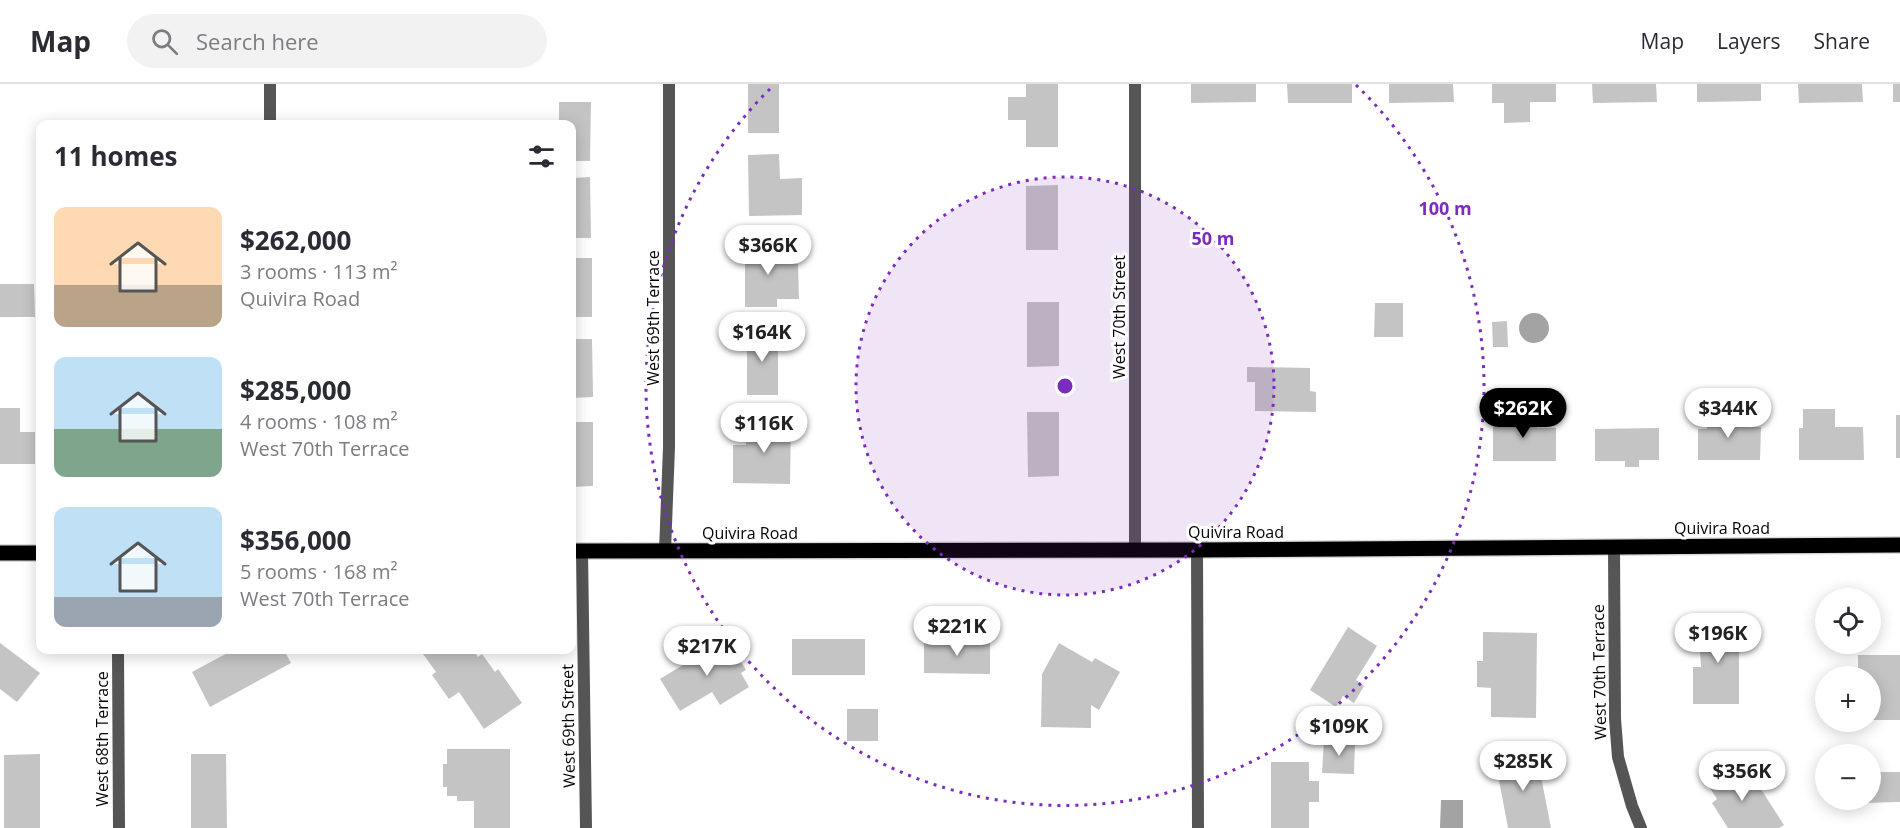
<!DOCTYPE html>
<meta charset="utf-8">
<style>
body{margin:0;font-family:"Open Sans",sans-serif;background:#f2f2f3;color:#2b2b33;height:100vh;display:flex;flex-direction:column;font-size:22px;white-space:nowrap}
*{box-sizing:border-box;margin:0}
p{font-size:20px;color:#7c7c81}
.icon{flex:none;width:33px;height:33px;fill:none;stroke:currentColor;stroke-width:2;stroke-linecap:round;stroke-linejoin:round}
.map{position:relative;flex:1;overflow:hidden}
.drawer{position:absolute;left:36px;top:36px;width:540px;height:534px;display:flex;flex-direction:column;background:#fff;border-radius:12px;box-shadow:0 3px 15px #0003}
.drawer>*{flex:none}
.buttons{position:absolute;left:1815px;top:504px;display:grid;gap:12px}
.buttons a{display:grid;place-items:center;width:66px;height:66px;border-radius:50%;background:#fff;box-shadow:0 3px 15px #0003;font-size:30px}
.price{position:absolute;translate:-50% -51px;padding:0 14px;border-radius:21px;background:#fff;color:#222;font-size:20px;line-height:39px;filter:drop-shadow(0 2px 3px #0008)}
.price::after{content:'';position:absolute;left:50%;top:36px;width:18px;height:14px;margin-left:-9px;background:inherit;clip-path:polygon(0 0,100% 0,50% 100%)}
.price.on{background:#000;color:#fff}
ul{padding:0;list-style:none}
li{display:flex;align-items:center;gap:18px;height:150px;padding:0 18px}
li span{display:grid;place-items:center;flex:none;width:168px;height:120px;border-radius:12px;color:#555}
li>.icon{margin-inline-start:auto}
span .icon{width:72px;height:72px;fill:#fffc;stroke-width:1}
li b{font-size:26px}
h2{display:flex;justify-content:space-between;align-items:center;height:72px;padding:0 18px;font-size:26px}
header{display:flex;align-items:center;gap:36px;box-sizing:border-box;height:84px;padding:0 30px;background:#fff;border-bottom:2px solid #e1e1e2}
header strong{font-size:28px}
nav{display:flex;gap:33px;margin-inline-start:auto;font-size:21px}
.search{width:420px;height:54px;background:#f2f2f3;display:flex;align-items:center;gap:15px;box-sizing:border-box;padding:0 21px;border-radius:33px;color:#7c7c81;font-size:22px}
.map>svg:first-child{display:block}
.water{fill:#a3a3a3}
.building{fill:#c4c4c4}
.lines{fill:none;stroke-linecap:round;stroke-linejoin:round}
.primary-casing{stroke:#dbdbdb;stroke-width:18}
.minor{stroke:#555;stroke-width:12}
.primary{stroke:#000;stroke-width:15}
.ring{fill:none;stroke:#7b2cbf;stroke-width:3;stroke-dasharray:3 6}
.labels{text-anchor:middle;stroke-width:6;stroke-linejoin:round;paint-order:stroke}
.street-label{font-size:16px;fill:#000;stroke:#fff}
.centre{fill:#7b2cbf;stroke:#fff;stroke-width:3}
.ring-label{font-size:18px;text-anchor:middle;font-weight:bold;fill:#7b2cbf;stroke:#fff;stroke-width:6;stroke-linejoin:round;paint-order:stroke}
</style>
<header>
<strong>Map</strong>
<div class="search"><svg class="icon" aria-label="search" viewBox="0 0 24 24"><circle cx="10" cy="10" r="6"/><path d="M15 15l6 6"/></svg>Search here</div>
<nav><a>Map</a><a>Layers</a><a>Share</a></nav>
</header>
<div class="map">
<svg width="1900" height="744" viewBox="0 0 1900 744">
<rect width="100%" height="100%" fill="#fff"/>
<g class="water">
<circle cx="1534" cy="244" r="15"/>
<path d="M 1441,716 L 1463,716 L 1463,744 L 1440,744 Z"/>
</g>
<g class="building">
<rect x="748" y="0" width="31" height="49"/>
<path d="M 1026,0 L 1058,0 L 1058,63 L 1026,63 L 1026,36 L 1008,36 L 1008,13 L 1026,13 Z"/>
<path d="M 1191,0 L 1256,0 L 1256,18 L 1191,19 Z"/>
<path d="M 1287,0 L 1352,0 L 1352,19 L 1288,19 Z"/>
<path d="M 1389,0 L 1453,0 L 1454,18 L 1389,19 Z"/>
<path d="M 1492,0 L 1556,0 L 1556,18 L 1530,18 L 1530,38 L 1504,39 L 1504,19 L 1492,19 Z"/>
<path d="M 1592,0 L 1656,0 L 1657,18 L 1593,19 Z"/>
<path d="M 1697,0 L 1761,0 L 1761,17 L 1697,18 Z"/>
<path d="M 1798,0 L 1862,0 L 1863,18 L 1799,19 Z"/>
<rect x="1893" y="0" width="7" height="18"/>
<path d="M 559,18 L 591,18 L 590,77 L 572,77 L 572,40 L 559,40 Z"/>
<path d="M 779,70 L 780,95 L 802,94 L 802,131 L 749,132 L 748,71 Z"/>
<path d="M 590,93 L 591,154 L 572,154 L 572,94 Z"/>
<path d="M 1058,101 L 1058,166 L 1026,166 L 1026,102 Z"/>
<path d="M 745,158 L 777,158 L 777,180 L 798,180 L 799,215 L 777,215 L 777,223 L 745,223 Z"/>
<rect x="572" y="174" width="20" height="59"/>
<path d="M 0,200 L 34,200 L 35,233 L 0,233 Z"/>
<path d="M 1027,218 L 1059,218 L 1059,282 L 1027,283 Z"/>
<path d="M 1375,219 L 1403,219 L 1403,253 L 1374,253 Z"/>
<path d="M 1507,237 L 1508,263 L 1493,263 L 1492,238 Z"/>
<rect x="747" y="246" width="31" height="65"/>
<path d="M 572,255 L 592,255 L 593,313 L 572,314 Z"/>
<path d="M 1247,283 L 1310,284 L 1310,307 L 1316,308 L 1316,328 L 1255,327 L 1255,298 L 1247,298 Z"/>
<path d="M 0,324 L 20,324 L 20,348 L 35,348 L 35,380 L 0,380 Z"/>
<path d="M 1707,325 L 1734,325 L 1734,343 L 1761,343 L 1760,376 L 1698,376 L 1698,345 L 1707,345 Z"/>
<path d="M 1803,325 L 1835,325 L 1835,343 L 1863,343 L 1864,376 L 1799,376 L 1799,344 L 1803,344 Z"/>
<path d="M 1027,328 L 1059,328 L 1059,392 L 1028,393 Z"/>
<path d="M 1537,329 L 1537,344 L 1556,344 L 1556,377 L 1493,377 L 1493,340 L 1499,340 L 1499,330 Z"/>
<rect x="1896" y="331" width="4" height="43"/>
<path d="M 746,336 L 791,337 L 790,400 L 733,399 L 733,361 L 746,361 Z"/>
<path d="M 572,338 L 593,338 L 593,402 L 572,403 Z"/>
<path d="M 1659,344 L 1659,376 L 1639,376 L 1639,383 L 1625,383 L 1625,377 L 1595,377 L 1595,345 Z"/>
<path d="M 1708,529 L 1726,529 L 1726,542 L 1739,541 L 1739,620 L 1693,620 L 1693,583 L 1701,583 L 1700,567 L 1705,567 L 1704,541 L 1708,541 Z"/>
<path d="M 1348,543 L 1377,562 L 1356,596 L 1364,602 L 1354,619 L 1343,612 L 1336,623 L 1310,606 Z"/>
<path d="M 1483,548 L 1537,549 L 1536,634 L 1491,633 L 1491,604 L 1477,603 L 1477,577 L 1483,577 Z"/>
<path d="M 727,554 L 746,586 L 741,589 L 749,603 L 720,621 L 712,608 L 680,627 L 660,595 Z"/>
<rect x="792" y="555" width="73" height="36"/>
<path d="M 924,556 L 990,557 L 990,590 L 924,589 Z"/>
<path d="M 0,559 L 40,589 L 17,618 L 0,605 Z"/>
<path d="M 1059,559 L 1092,578 L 1095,574 L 1120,588 L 1099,626 L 1091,621 L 1091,644 L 1041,643 L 1042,590 Z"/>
<path d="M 233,566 L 284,566 L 291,579 L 210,623 L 192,588 Z"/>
<path d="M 429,566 L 473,566 L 478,573 L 482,570 L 495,588 L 498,585 L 522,619 L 484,645 L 459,608 L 449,615 L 432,591 L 436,588 L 423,570 Z"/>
<path d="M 1858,571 L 1900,571 L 1900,636 L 1870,636 L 1870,592 L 1858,592 Z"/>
<rect x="847" y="625" width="31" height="32"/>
<path d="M 1324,656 L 1355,657 L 1354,690 L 1322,689 Z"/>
<path d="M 447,665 L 510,665 L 510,744 L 474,744 L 474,717 L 457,717 L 457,712 L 447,712 L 447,703 L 443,703 L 443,680 L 447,680 Z"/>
<path d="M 1536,667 L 1551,744 L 1508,744 L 1495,675 Z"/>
<path d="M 40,670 L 40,744 L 4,744 L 4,671 Z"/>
<path d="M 191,670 L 226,670 L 227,744 L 191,744 Z"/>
<path d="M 1271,678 L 1309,678 L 1309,697 L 1319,697 L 1319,718 L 1309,718 L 1309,744 L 1271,744 Z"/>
<path d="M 1726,681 L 1740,702 L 1753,693 L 1784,741 L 1779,744 L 1728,744 L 1712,719 L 1717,715 L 1704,695 Z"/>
<path d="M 1870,688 L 1900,688 L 1900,718 L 1865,719 L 1865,716 L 1870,716 Z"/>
</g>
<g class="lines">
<defs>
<g id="primary">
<path d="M 572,467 L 1197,466 L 1900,461"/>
<path d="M 0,469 L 40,469"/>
</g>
</defs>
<use href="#primary" class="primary-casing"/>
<g class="minor">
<path d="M 270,0 L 270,40"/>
<path d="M 1135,0 L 1135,466"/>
<path d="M 1614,463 L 1615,635 L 1618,673 L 1632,722 L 1641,744"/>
<path d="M 1197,466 L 1198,744"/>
<path d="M 582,467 L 586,744"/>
<path d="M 665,467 L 669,363 L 669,0"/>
<path d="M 118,566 L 119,744"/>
</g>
<use href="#primary" class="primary"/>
</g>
<circle cx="1065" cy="302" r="209" fill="#7b2cbf" fill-opacity=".12"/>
<g class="ring">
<circle cx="1065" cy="302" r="209"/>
<path d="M1356 1A419 419 0 1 1 774 1"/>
</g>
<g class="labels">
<g class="street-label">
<text transform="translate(1119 233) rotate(-90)" y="6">West 70th Street</text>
<text transform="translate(653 234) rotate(-90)" y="6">West 69th Terrace</text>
<text x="1722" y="450">Quivira Road</text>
<text x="1236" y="454">Quivira Road</text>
<text x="750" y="455">Quivira Road</text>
<text transform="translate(1599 588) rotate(-91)" y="6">West 70th Terrace</text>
<text transform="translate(568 642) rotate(-91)" y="6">West 69th Street</text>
<text transform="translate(102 655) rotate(-90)" y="6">West 68th Terrace</text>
</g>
</g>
<circle cx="1065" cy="302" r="9" class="centre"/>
<g class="ring-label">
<text x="1445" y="131">100 m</text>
<text x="1213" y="161">50 m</text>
</g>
</svg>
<div class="buttons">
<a><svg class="icon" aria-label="locate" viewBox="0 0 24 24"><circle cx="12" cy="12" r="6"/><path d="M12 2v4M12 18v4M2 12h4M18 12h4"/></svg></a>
<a>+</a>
<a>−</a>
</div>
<b class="price" style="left:768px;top:192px">$366K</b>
<b class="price" style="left:762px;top:279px">$164K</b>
<b class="price on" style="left:1523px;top:355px">$262K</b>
<b class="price" style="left:1728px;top:355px">$344K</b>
<b class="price" style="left:764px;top:370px">$116K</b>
<b class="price" style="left:957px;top:573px">$221K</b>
<b class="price" style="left:1718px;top:580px">$196K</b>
<b class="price" style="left:707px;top:593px">$217K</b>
<b class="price" style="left:1339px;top:673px">$109K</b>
<b class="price" style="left:1523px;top:708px">$285K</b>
<b class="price" style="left:1742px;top:718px">$356K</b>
<section class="drawer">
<h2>11 homes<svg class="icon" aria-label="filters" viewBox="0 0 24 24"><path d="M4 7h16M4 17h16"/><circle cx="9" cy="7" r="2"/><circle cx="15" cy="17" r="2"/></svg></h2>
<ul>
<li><span style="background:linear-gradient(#ffd9b3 65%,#b9a48a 0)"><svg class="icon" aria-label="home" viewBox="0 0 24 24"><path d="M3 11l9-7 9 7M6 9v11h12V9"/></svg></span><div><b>$262,000</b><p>3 rooms · 113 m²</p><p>Quivira Road</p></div></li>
<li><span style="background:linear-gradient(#bfe0f5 60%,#7fa58c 0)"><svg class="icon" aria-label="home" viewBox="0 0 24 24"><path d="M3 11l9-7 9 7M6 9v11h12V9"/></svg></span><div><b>$285,000</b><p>4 rooms · 108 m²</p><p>West 70th Terrace</p></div></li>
<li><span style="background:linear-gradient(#bfe0f5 75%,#9aa5b1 0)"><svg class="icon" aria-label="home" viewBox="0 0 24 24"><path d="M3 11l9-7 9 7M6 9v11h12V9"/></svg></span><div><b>$356,000</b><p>5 rooms · 168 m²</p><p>West 70th Terrace</p></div></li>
</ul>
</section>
</div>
